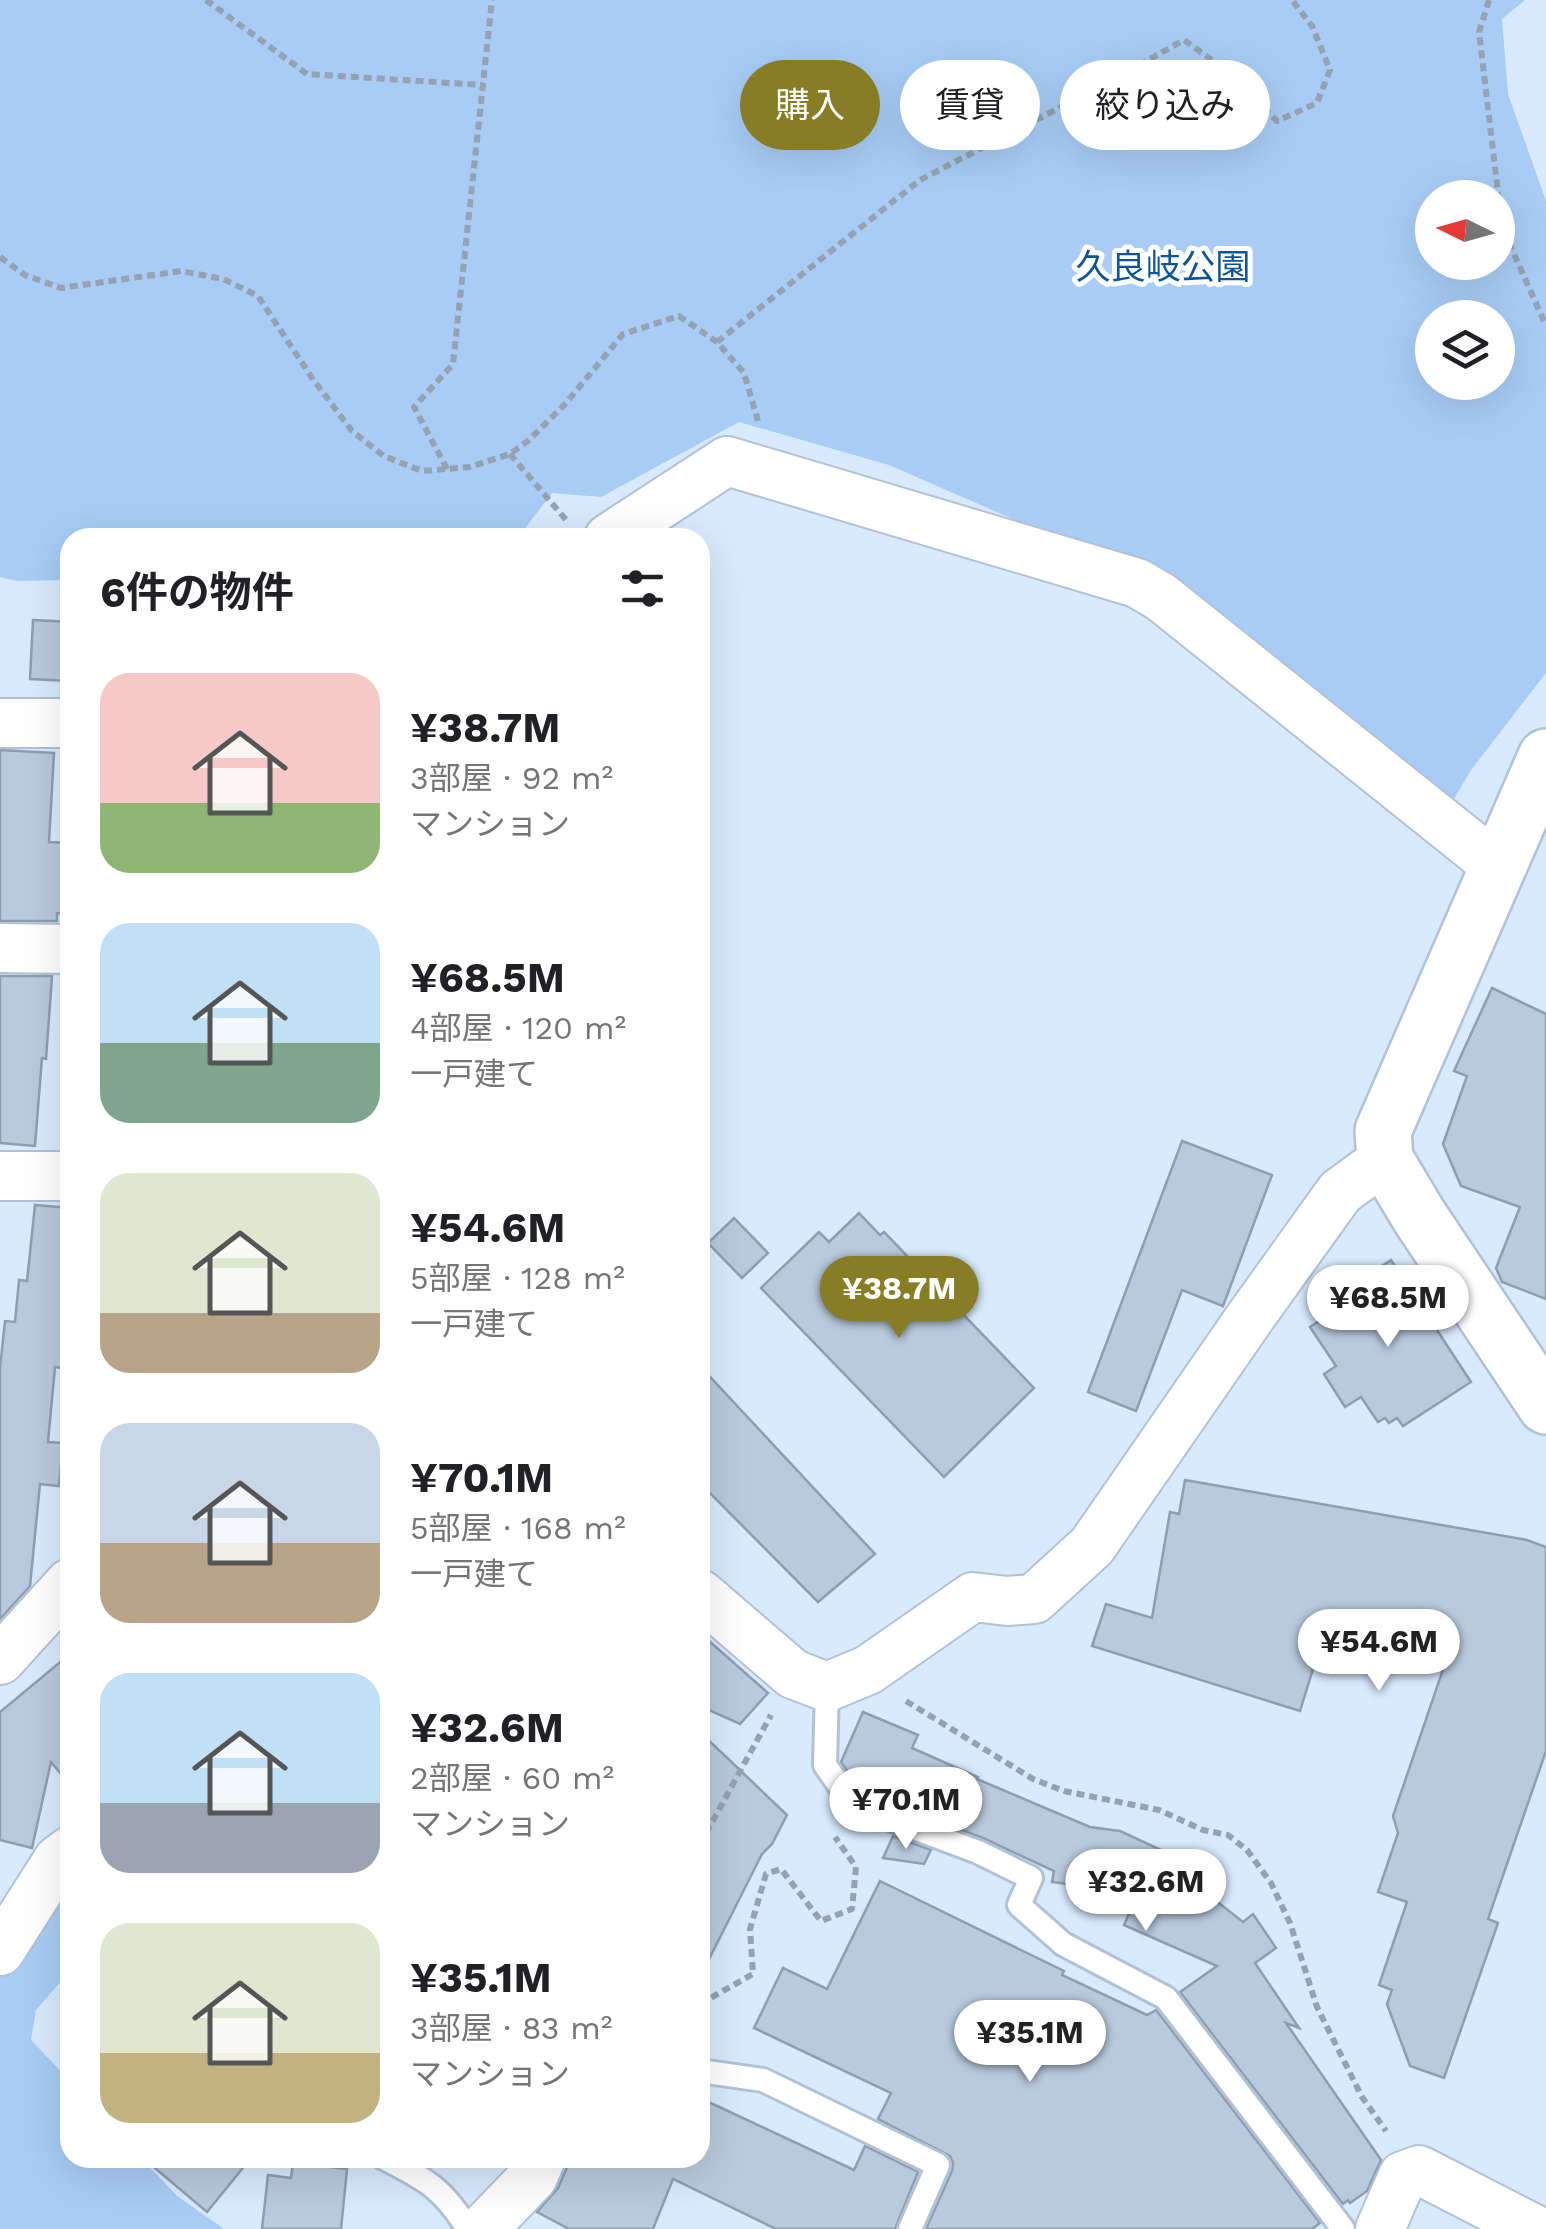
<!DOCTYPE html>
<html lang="ja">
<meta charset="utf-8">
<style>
body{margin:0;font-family:"Work Sans","Noto Sans JP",sans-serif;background:#f6f6f6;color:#202124;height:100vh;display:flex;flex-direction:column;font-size:38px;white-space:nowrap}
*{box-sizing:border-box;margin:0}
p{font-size:32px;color:#757577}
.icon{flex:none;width:55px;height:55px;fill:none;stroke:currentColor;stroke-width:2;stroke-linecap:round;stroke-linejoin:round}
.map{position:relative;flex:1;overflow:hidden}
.drawer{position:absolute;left:60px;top:528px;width:650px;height:1640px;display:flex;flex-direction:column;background:#fff;border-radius:30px;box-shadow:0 10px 40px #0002}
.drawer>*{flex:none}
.hud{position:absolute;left:740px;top:60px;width:655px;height:90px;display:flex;gap:20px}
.needle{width:65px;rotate:275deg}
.fabs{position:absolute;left:1415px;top:180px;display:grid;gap:20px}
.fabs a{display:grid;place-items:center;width:100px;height:100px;border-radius:50%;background:#fff;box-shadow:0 10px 40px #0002;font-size:50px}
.price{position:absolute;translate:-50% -85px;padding:0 22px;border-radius:35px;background:#fff;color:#222;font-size:32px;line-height:65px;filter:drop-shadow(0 2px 5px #0008)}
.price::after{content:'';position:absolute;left:50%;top:60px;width:30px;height:22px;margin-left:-15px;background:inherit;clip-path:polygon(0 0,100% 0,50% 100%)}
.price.current{background:#887d24;color:#fff}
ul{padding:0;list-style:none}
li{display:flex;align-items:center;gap:30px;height:250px;padding:0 40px}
li span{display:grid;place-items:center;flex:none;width:280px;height:200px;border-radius:30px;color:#555}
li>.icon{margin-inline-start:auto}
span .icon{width:120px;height:120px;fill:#fffc;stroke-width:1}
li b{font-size:42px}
h2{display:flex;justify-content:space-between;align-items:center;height:120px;padding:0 40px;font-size:42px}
.pill{padding:0 35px;border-radius:45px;background:#fff;box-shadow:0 10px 40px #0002;font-size:35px;line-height:90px}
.pill.current{background:#887d24;color:#fff}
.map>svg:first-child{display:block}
.green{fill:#a8ccf5;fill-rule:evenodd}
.building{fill:#b9cade;stroke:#8e9eb1;stroke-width:2.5}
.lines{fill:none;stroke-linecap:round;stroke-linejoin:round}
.lane-casing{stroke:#b1c2d6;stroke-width:28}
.street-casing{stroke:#b1c2d6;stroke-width:52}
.secondary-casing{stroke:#b1c2d6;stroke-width:60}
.path{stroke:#94a2b1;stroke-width:6;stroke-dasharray:8 5;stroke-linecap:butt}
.lane{stroke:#fff;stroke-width:22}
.street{stroke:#fff;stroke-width:48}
.secondary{stroke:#fff;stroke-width:55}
.labels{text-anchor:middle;stroke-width:10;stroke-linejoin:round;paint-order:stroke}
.park-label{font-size:35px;fill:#0d5599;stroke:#fff}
</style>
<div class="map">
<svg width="1546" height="2229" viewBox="0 0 1546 2229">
<rect width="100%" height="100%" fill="#d8eafe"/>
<g class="green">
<path d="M 0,0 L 1525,0 L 1502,19 L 1508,94 L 1546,201 L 1546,673 L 1471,770 L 1454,799 L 1200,619 L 1063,541 L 889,465 L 739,422 L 601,497 L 552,493 L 523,531 L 356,538 L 70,538 L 70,580 L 17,581 L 0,577 ZM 1432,198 L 1498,198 L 1498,262 L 1432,262 ZM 1432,318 L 1498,318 L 1498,382 L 1432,382 Z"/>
<path d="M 70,1872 L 70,1971 L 36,2010 L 31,2040 L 70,2081 L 70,2158 L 141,2158 L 176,2195 L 224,2229 L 0,2229 L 0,1978 L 62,1879 Z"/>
</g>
<g class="building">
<path d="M 33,620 L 70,622 L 70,681 L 30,679 Z"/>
<path d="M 0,750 L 54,753 L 49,842 L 70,843 L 70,914 L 57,913 L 57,921 L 0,921 Z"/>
<path d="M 0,976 L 52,976 L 46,1059 L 42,1058 L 35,1146 L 0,1143 Z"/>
<path d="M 1492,988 L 1546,1014 L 1546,1299 L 1502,1282 L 1496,1268 L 1520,1207 L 1461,1186 L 1443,1144 L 1467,1076 L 1454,1071 Z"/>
<path d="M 1182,1141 L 1272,1175 L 1223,1306 L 1182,1290 L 1136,1411 L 1088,1392 Z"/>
<path d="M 35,1205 L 70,1208 L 68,1369 L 55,1367 L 48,1442 L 63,1443 L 59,1486 L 40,1484 L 30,1586 L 0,1619 L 0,1368 L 5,1321 L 15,1322 L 19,1280 L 27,1281 Z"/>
<path d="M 859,1213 L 880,1235 L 884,1232 L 1034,1388 L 944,1477 L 761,1288 L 819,1232 L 829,1242 Z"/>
<path d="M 734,1218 L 768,1253 L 742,1278 L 708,1243 Z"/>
<path d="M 1391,1260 L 1471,1382 L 1403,1426 L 1397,1418 L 1389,1423 L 1385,1418 L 1378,1422 L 1361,1397 L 1345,1407 L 1324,1374 L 1336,1366 L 1310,1327 L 1343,1305 L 1337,1296 Z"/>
<path d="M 700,1366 L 875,1554 L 818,1602 L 700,1483 Z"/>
<path d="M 1185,1480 L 1527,1540 L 1546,1547 L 1546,1751 L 1488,1919 L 1498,1923 L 1444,2078 L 1410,2066 L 1387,2004 L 1392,1990 L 1379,1985 L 1407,1902 L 1378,1892 L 1398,1833 L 1393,1816 L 1450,1649 L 1326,1627 L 1300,1711 L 1092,1646 L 1106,1604 L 1152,1618 L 1170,1512 L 1179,1514 Z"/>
<path d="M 700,1633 L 768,1693 L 740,1724 L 700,1706 Z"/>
<path d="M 70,1654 L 70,1785 L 51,1762 L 32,1848 L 0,1840 L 0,1712 Z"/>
<path d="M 863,1712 L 918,1735 L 912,1748 L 978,1777 L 977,1779 L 1090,1827 L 1120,1831 L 1187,1862 L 1182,1874 L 1243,1922 L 1253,1914 L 1276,1948 L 1255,1963 L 1299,2028 L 1286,2023 L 1381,2160 L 1367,2191 L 1350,2203 L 1348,2200 L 1343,2204 L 1180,1992 L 1217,1966 L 1124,1925 L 1132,1907 L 1090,1887 L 1052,1882 L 1054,1871 L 983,1838 L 906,1809 L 907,1806 L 904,1805 L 907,1798 L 848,1772 L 841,1762 Z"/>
<path d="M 700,1732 L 787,1815 L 772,1844 L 762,1854 L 700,1977 Z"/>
<path d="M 893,1836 L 931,1850 L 924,1864 L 883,1858 Z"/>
<path d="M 880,1881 L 1064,1971 L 1062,1975 L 1147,2015 L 1156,2010 L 1320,2223 L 1312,2229 L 926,2229 L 952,2171 L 953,2163 L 950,2156 L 878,2119 L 891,2093 L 754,2028 L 783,1968 L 827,1989 Z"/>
<path d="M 700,2098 L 854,2170 L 865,2146 L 918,2172 L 895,2229 L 776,2229 L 673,2179 L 653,2229 L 569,2229 L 537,2212 L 558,2188 L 571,2158 L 700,2158 Z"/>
<path d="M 143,2158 L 251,2158 L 207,2212 Z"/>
<path d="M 293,2163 L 347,2169 L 341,2229 L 262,2229 L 268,2175 L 291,2178 Z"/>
</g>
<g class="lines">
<defs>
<g id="lane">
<path d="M 827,1687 L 825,1765 L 853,1805 L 978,1852 L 1031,1878 L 1019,1905 L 1063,1944 L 1166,1998 L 1343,2229"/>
<path d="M 700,2071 L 763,2080 L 938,2165 L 910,2229"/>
<path d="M 384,2158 C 426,2180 442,2187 468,2229"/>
</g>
<g id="street">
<path d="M 609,538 L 727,461 L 1137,583 L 1161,597 L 1497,866"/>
<path d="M 0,723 L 70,723"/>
<path d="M 0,948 L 70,949"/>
<path d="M 0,1176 L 70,1176"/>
<path d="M 700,1594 L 793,1674 L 827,1687 L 868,1670 L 973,1597 L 1007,1601 L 1034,1599 L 1092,1546 L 1251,1316 L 1340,1192 L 1385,1159"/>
<path d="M 0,1660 L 70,1583"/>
<path d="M 0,1951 L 58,1860 L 70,1851"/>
<path d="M 483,2229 L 533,2177 L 541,2158"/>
<path d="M 1380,2229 L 1403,2176 L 1419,2170 L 1534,2229"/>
</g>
<path id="secondary" d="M 1546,757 L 1383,1131 L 1385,1159 L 1419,1216 L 1546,1406"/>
</defs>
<use href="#lane" class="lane-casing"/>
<use href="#street" class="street-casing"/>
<use href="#secondary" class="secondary-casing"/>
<g class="path">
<path d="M 206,0 L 307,74 L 483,85"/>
<path d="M 1489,0 L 1479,32 L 1502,227 L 1546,326"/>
<path d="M 0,257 L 25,275 L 61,288 L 181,271 L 223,279 L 258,296 L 312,378 L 352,431 L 384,456 L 422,471 L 470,467 L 510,454 L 529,440 L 566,403 L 623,334 L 679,316 L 717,342 L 744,373 L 758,421"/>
<path d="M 717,342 L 920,180 L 1096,89 L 1184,40 L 1226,70 L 1277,121 L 1317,103 L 1330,70 L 1312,26 L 1292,0"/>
<path d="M 510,454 L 567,521"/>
<path d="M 447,469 L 414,407 L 453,364 L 492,0"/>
<path d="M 906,1701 L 1033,1779 L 1064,1791 L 1159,1810 L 1203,1830 L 1228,1835 L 1247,1850 L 1271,1883 L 1290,1923 L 1317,2007 L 1362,2097 L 1386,2131"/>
<path d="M 700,1844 L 771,1715"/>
<path d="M 700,2004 L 753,1974 L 750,1929 L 766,1874 L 781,1869 L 821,1921 L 852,1909 L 856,1867 L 835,1837"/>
</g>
<use href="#lane" class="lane"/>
<use href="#street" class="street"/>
<use href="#secondary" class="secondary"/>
</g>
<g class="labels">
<g class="park-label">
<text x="1163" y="279">久良岐公園</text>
</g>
</g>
</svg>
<div class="fabs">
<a><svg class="needle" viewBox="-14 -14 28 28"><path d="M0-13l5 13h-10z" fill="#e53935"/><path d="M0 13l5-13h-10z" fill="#757577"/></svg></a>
<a><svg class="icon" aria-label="layers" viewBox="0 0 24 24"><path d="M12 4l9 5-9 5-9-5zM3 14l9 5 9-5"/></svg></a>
</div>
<b class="price current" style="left:899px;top:1341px">¥38.7M</b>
<b class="price" style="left:1388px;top:1350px">¥68.5M</b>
<b class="price" style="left:1379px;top:1694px">¥54.6M</b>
<b class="price" style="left:906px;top:1852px">¥70.1M</b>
<b class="price" style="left:1146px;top:1934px">¥32.6M</b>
<b class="price" style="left:1030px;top:2085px">¥35.1M</b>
<div class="hud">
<a class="pill current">購入</a>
<a class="pill">賃貸</a>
<a class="pill">絞り込み</a>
</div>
<section class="drawer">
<h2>6件の物件<svg class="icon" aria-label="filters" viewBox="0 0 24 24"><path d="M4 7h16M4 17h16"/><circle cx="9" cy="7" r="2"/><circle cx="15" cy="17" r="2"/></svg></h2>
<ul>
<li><span style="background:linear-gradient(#f6c9c9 65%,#8fb573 0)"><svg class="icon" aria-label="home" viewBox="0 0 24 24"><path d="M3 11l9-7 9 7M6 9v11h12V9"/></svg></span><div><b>¥38.7M</b><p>3部屋 · 92 m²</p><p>マンション</p></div></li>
<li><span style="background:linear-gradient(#bfe0f5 60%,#7fa58c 0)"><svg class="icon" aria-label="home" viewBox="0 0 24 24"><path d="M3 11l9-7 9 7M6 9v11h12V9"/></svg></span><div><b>¥68.5M</b><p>4部屋 · 120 m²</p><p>一戸建て</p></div></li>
<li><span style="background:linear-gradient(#dfe7d0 70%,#b9a48a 0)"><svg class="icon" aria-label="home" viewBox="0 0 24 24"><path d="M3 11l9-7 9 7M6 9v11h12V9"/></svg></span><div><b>¥54.6M</b><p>5部屋 · 128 m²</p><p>一戸建て</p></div></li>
<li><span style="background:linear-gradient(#c9d6e8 60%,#b9a48a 0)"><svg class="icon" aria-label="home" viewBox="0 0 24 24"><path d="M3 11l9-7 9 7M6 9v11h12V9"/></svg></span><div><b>¥70.1M</b><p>5部屋 · 168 m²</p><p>一戸建て</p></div></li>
<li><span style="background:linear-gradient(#bfe0f5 65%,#9aa5b1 0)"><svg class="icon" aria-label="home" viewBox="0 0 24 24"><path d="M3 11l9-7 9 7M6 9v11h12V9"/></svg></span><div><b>¥32.6M</b><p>2部屋 · 60 m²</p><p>マンション</p></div></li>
<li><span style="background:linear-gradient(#dfe7d0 65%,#c2b280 0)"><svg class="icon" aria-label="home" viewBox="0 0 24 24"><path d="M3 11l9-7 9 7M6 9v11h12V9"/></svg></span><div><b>¥35.1M</b><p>3部屋 · 83 m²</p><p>マンション</p></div></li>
</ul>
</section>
</div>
